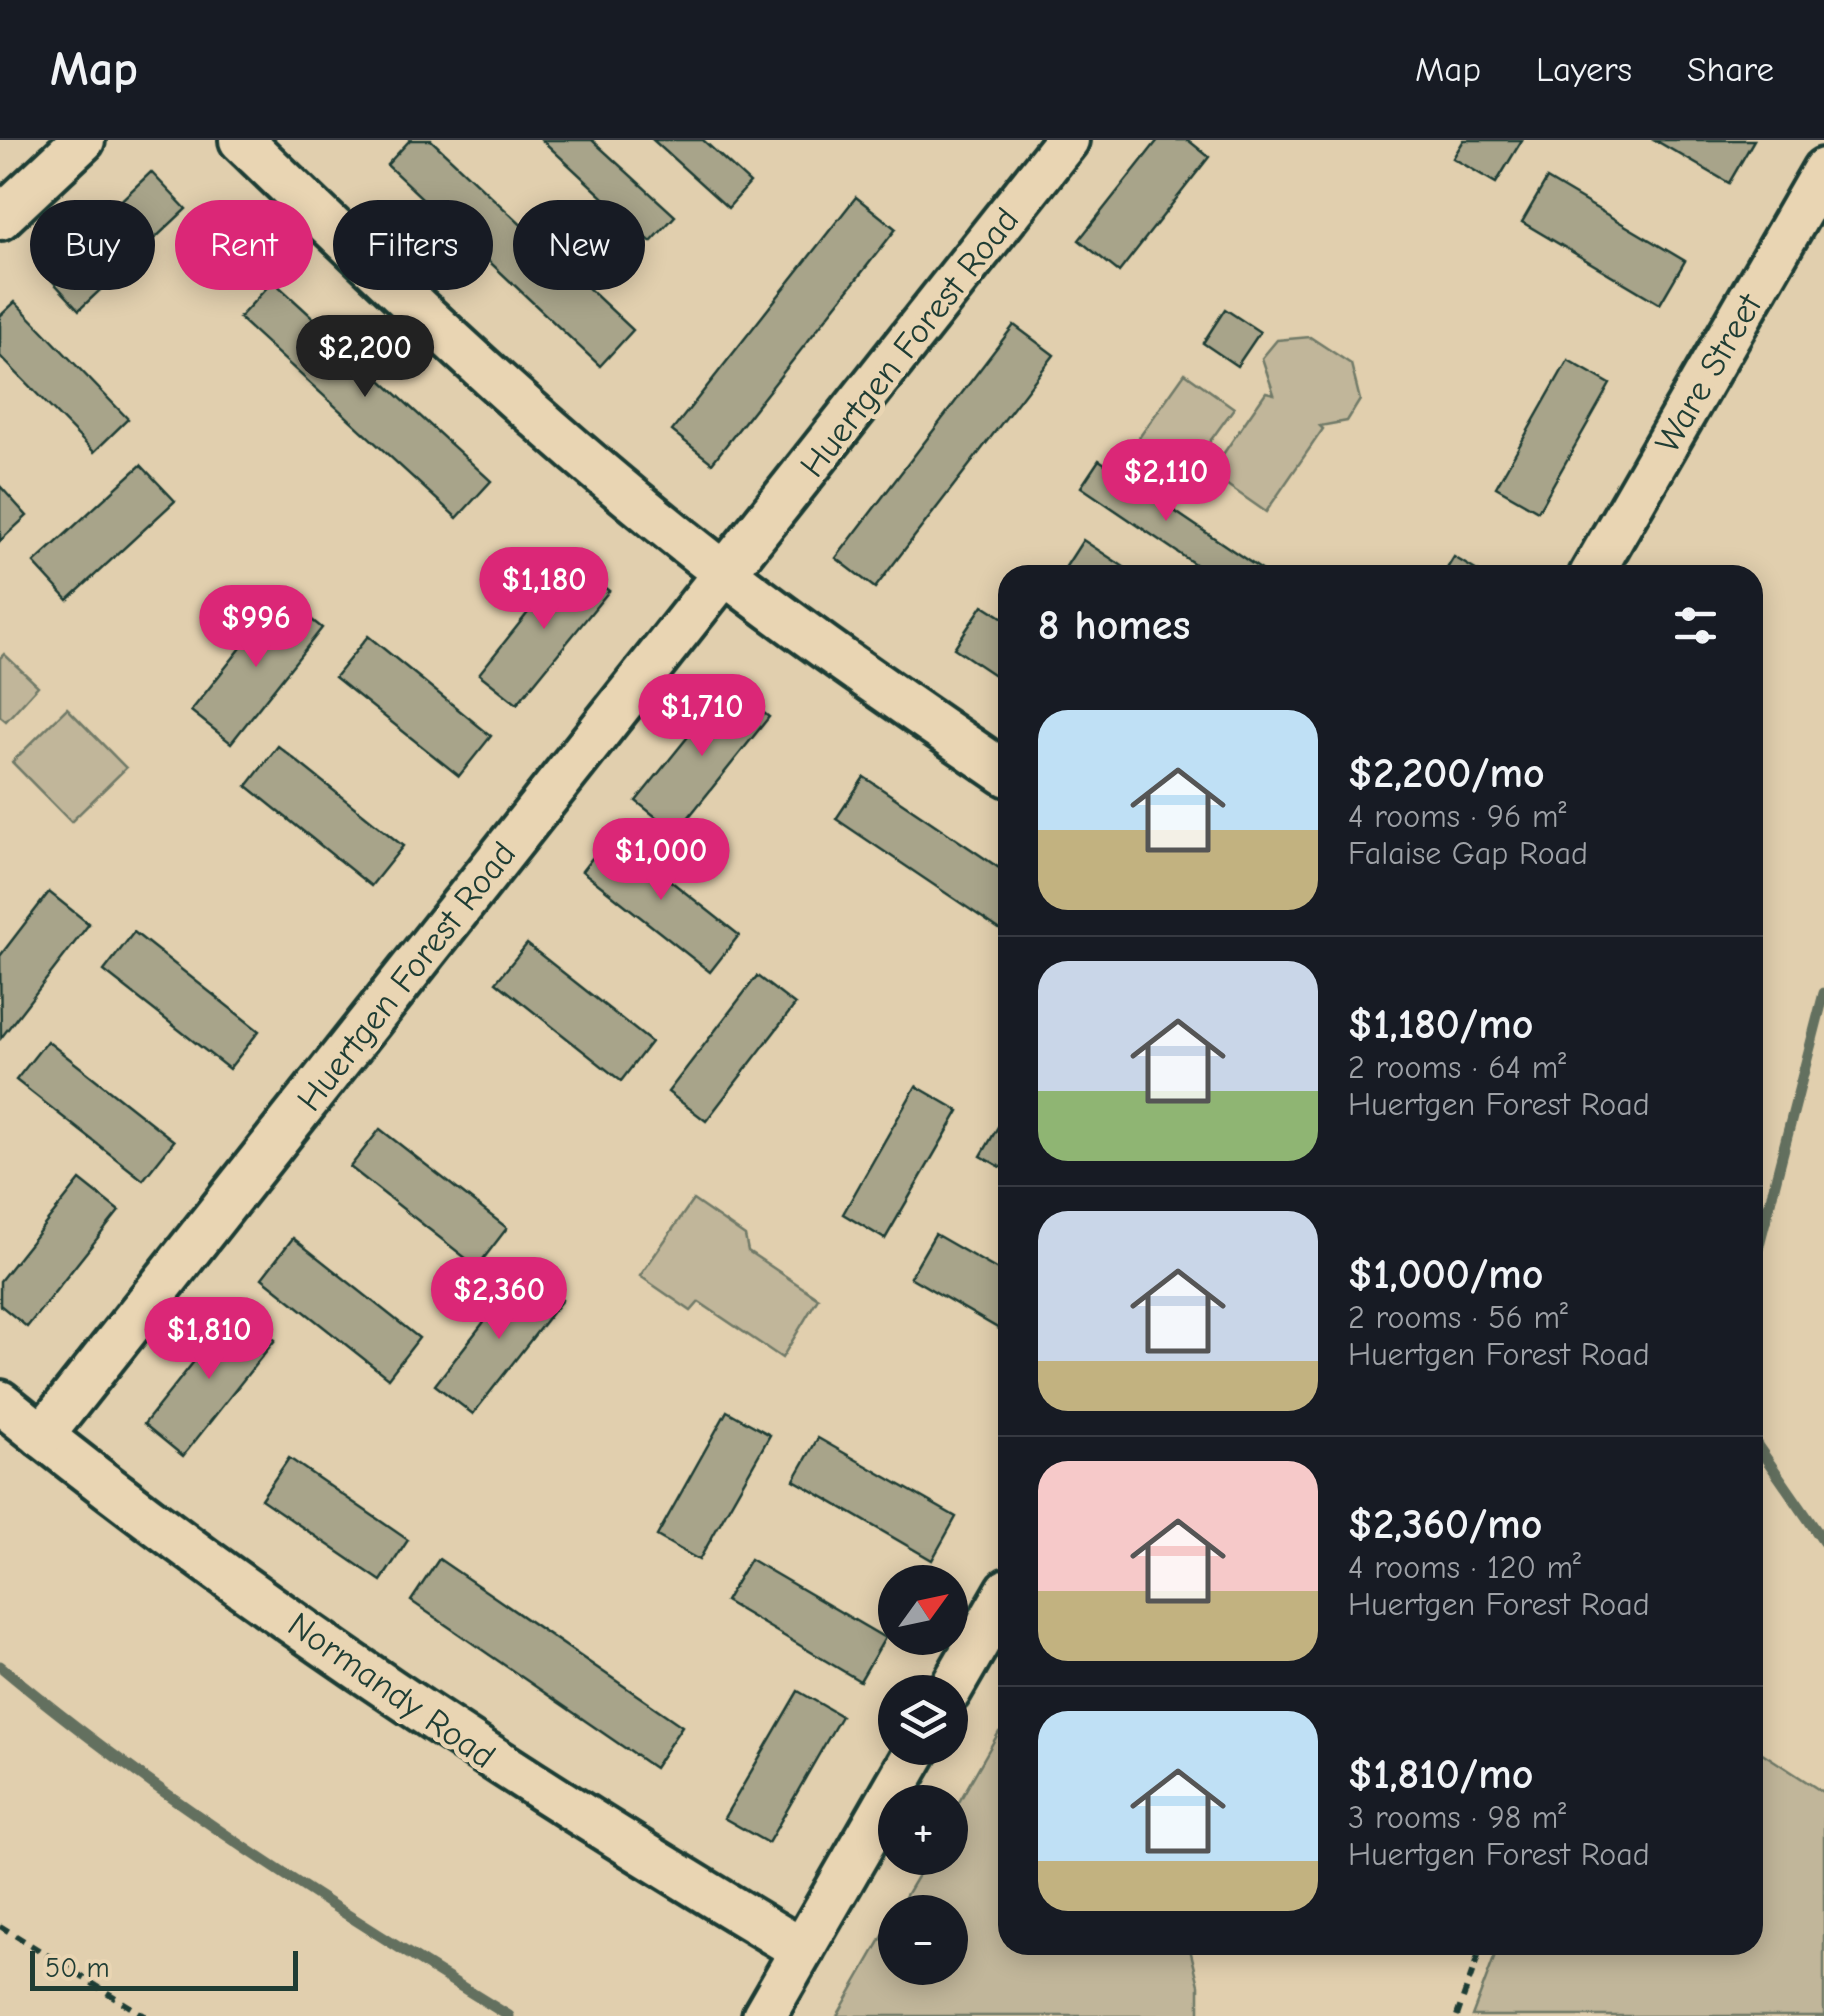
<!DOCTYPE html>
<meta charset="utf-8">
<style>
body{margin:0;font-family:"Comic Neue",sans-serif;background:#242831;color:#f1f3f6;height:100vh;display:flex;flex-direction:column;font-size:38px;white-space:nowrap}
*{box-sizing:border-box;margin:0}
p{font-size:32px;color:#9ea1a6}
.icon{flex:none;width:55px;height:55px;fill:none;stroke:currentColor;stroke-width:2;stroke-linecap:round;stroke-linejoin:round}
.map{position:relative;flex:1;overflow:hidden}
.sheet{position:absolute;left:998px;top:425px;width:765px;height:1390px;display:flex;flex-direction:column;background:#171b24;border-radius:30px;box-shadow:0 5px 25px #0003}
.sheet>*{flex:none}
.hud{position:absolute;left:30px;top:60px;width:818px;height:90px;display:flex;gap:20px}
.needle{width:65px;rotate:57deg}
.tools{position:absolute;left:878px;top:1425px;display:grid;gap:20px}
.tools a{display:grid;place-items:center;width:90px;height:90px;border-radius:50%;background:#171b24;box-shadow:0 5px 25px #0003;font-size:50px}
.scale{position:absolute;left:30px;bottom:25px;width:268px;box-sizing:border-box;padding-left:10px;border:5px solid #1f3d34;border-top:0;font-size:28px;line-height:35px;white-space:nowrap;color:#1f3d34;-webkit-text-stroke:8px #e9d5b3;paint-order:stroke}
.price{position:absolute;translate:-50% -85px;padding:0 22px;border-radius:35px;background:#db2777;color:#fff;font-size:32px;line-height:65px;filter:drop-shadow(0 2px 5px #0008)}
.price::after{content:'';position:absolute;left:50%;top:60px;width:30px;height:22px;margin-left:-15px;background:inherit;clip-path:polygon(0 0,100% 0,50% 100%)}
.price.on{background:#222;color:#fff}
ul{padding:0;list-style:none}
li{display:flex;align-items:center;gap:30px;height:250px;padding:0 40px}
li+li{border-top:2px solid #363941}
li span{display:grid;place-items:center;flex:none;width:280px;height:200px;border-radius:30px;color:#555}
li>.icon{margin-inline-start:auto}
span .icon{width:120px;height:120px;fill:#fffc;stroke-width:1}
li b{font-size:42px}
h2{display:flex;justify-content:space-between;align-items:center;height:120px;padding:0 40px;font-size:42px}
.pill{padding:0 35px;border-radius:45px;background:#171b24;box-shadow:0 5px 25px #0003;font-size:35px;line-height:90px}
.pill.on{background:#db2777;color:#fff}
header{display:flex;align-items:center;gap:60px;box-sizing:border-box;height:140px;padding:0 50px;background:#171b24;border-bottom:2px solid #363941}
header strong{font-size:48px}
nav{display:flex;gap:55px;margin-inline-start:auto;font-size:35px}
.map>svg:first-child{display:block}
.green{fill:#c1b69a;stroke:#707a67;stroke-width:2.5}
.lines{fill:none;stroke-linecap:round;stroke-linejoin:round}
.stream{stroke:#63705f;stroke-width:11}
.building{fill:#a8a48a;stroke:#1f3d34;stroke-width:2.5}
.minor-casing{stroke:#1f3d34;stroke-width:50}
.path{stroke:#1f3d34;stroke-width:6;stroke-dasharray:10 8;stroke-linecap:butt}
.minor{stroke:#e9d5b3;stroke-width:42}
.labels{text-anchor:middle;stroke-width:10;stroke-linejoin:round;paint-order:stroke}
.street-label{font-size:35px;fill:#1f3d34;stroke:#e9d5b3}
</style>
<header>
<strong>Map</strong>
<nav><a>Map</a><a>Layers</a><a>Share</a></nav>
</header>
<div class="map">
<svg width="1824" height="1876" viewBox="0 0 1824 1876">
<rect width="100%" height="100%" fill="#e1cfae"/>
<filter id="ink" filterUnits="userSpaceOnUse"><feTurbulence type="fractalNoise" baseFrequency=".01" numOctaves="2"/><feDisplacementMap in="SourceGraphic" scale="20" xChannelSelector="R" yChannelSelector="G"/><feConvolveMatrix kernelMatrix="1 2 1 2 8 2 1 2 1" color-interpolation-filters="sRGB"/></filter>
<g filter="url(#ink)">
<g class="green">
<path d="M 1310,197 L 1351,224 L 1360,260 L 1347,281 L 1320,286 L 1323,289 L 1266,372 L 1210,333 L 1266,252 L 1274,254 L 1262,218 L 1277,200 Z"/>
<path d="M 1185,233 L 1234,268 L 1174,351 L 1126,316 Z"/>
<path d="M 4,514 L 38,546 L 6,581 L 0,576 L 0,518 Z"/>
<path d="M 67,568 L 126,628 L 71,682 L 12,622 Z"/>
<path d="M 693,1060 L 745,1096 L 748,1111 L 818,1158 L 782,1218 L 699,1162 L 691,1171 L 640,1136 Z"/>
<path d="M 999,1592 L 1008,1596 L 1008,1805 L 1189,1805 L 1199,1845 L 1199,1876 L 837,1876 L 895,1775 L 895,1828 L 950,1828 L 950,1772 L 896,1772 L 928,1718 L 950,1718 L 950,1678 Z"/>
<path d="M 1753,1607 L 1824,1653 L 1824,1876 L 1472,1876 L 1499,1805 L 1752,1805 Z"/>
</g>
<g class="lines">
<g class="stream">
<path d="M 1752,1056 L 1767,1077"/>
<path d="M 1752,1132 L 1824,853"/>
<path d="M 1752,1298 L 1824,1402"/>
<path d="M 0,1526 C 158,1658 334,1768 509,1876"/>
</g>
</g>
<g class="building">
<path d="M 410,0 L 431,0 L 633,190 L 600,226 L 387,25 Z"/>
<path d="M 542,0 L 592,0 L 675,76 L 651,102 Z"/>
<path d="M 653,0 L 703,0 L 750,43 L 728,68 Z"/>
<path d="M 1158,0 L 1188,0 L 1209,17 L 1119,132 L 1079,100 Z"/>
<path d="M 1464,0 L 1522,0 L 1496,43 L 1453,18 Z"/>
<path d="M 1655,0 L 1754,0 L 1729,43 Z"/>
<path d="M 151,32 L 186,69 L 79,170 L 45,133 Z"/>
<path d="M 1547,39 L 1685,121 L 1660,164 L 1522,82 Z"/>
<path d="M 856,57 L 896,89 L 712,323 L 672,291 Z"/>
<path d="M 273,141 L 491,341 L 457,378 L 239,178 Z"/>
<path d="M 15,162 L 128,279 L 94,312 L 0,216 L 0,176 Z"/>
<path d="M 1225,169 L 1260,192 L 1237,226 L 1203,203 Z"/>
<path d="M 1014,185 L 1054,215 L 875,448 L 836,418 Z"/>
<path d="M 1568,220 L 1610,244 L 1538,371 L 1496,347 Z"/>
<path d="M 1099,320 L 1269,435 L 1211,435 L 1081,347 Z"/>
<path d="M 141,325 L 175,361 L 68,460 L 34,423 Z"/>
<path d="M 0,346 L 27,376 L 0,401 Z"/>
<path d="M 1083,400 L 1136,435 L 1075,435 L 1065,428 Z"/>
<path d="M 1454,417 L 1484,435 L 1443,435 Z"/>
<path d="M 570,420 L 609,451 L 517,564 L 479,534 Z"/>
<path d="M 282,456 L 322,488 L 231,603 L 191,571 Z"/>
<path d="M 983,465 L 1008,481 L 1008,544 L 954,508 Z"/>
<path d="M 368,496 L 491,596 L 459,636 L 335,537 Z"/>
<path d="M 729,546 L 769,577 L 676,693 L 636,661 Z"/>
<path d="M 278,606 L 403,706 L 371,746 L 247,646 Z"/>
<path d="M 864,637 L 1008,734 L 1008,795 L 836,679 Z"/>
<path d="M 611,694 L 739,795 L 710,832 L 582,731 Z"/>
<path d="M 49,752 L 89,784 L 1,898 L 0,816 Z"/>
<path d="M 134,792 L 259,891 L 229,929 L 104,831 Z"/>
<path d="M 527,804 L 651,902 L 621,941 L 496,842 Z"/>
<path d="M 757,836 L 795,865 L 706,981 L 668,952 Z"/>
<path d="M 47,901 L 174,1001 L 143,1040 L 16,940 Z"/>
<path d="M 916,946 L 959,971 L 885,1099 L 843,1074 Z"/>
<path d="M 1006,973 L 1008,975 L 1008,1031 L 981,1016 Z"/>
<path d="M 380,989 L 507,1088 L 477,1127 L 350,1027 Z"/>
<path d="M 80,1040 L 119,1071 L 27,1187 L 0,1165 L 0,1141 Z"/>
<path d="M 935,1094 L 1008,1136 L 1008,1194 L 910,1137 Z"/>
<path d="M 293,1098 L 419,1198 L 388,1238 L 262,1138 Z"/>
<path d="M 524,1130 L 562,1160 L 473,1274 L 435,1245 Z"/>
<path d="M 236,1169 L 275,1200 L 183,1316 L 144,1284 Z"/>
<path d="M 727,1271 L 770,1295 L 699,1420 L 657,1396 Z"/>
<path d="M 818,1298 L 956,1377 L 932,1420 L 794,1340 Z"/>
<path d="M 289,1318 L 408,1400 L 381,1441 L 261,1359 Z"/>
<path d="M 439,1419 L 682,1586 L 654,1628 L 411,1461 Z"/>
<path d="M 750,1419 L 885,1498 L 860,1541 L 725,1461 Z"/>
<path d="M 798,1551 L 841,1576 L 768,1703 L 724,1678 Z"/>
</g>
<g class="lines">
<defs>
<g id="minor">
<path d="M 241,0 C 375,129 509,259 654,377 C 767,470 887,552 1008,635"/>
<path d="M 0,78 L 83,0"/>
<path d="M 1591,435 L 1824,30"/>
<path d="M 0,1262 C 252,1467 524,1644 802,1810"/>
<path d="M 42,1296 L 1067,0"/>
<path d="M 949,1552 L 1008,1450"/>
<path d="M 764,1876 L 918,1608"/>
</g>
</defs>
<use href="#minor" class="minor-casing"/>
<g class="path">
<path d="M 0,1786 L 145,1876"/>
<path d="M 1457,1876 L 1482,1805"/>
</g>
<use href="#minor" class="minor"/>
</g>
</g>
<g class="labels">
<g class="street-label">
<text transform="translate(909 202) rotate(-52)" y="12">Huertgen Forest Road</text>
<text transform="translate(1708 233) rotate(-60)" y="12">Ware Street</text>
<text transform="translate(406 836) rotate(-52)" y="12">Huertgen Forest Road</text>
<text transform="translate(392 1550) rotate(35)" y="12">Normandy Road</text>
</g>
</g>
</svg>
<div class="tools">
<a><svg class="needle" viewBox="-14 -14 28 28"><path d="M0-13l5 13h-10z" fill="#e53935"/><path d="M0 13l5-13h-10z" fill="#9ea1a6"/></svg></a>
<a><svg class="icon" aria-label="layers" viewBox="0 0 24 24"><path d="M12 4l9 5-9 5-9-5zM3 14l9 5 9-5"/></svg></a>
<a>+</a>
<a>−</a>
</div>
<div class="scale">50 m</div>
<b class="price on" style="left:365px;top:260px">$2,200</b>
<b class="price" style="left:1166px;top:384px">$2,110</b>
<b class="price" style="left:544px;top:492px">$1,180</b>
<b class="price" style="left:256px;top:530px">$996</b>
<b class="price" style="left:702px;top:619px">$1,710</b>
<b class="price" style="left:661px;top:763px">$1,000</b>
<b class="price" style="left:499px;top:1202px">$2,360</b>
<b class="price" style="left:209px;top:1242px">$1,810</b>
<div class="hud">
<a class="pill">Buy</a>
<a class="pill on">Rent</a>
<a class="pill">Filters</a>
<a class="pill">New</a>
</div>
<section class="sheet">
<h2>8 homes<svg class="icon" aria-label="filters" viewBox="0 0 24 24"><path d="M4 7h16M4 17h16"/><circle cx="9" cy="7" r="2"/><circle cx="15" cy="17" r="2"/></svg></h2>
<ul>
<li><span style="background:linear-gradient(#bfe0f5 60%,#c2b280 0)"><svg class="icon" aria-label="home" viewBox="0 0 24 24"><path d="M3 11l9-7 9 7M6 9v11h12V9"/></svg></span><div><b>$2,200/mo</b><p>4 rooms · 96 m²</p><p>Falaise Gap Road</p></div></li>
<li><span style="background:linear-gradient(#c9d6e8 65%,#8fb573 0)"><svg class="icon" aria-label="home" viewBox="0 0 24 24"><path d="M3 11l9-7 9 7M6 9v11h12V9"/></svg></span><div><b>$1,180/mo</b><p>2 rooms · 64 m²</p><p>Huertgen Forest Road</p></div></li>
<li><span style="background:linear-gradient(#c9d6e8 75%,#c2b280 0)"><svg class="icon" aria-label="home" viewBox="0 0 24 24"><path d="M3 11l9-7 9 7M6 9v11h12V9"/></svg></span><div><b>$1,000/mo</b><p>2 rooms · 56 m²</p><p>Huertgen Forest Road</p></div></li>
<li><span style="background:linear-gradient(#f6c9c9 65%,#c2b280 0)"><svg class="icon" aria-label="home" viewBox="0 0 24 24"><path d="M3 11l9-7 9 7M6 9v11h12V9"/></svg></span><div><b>$2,360/mo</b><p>4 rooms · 120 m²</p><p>Huertgen Forest Road</p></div></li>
<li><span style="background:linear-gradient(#bfe0f5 75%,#c2b280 0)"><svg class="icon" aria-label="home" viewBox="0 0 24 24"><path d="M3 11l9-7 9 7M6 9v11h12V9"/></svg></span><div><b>$1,810/mo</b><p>3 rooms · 98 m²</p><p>Huertgen Forest Road</p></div></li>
</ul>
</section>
</div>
